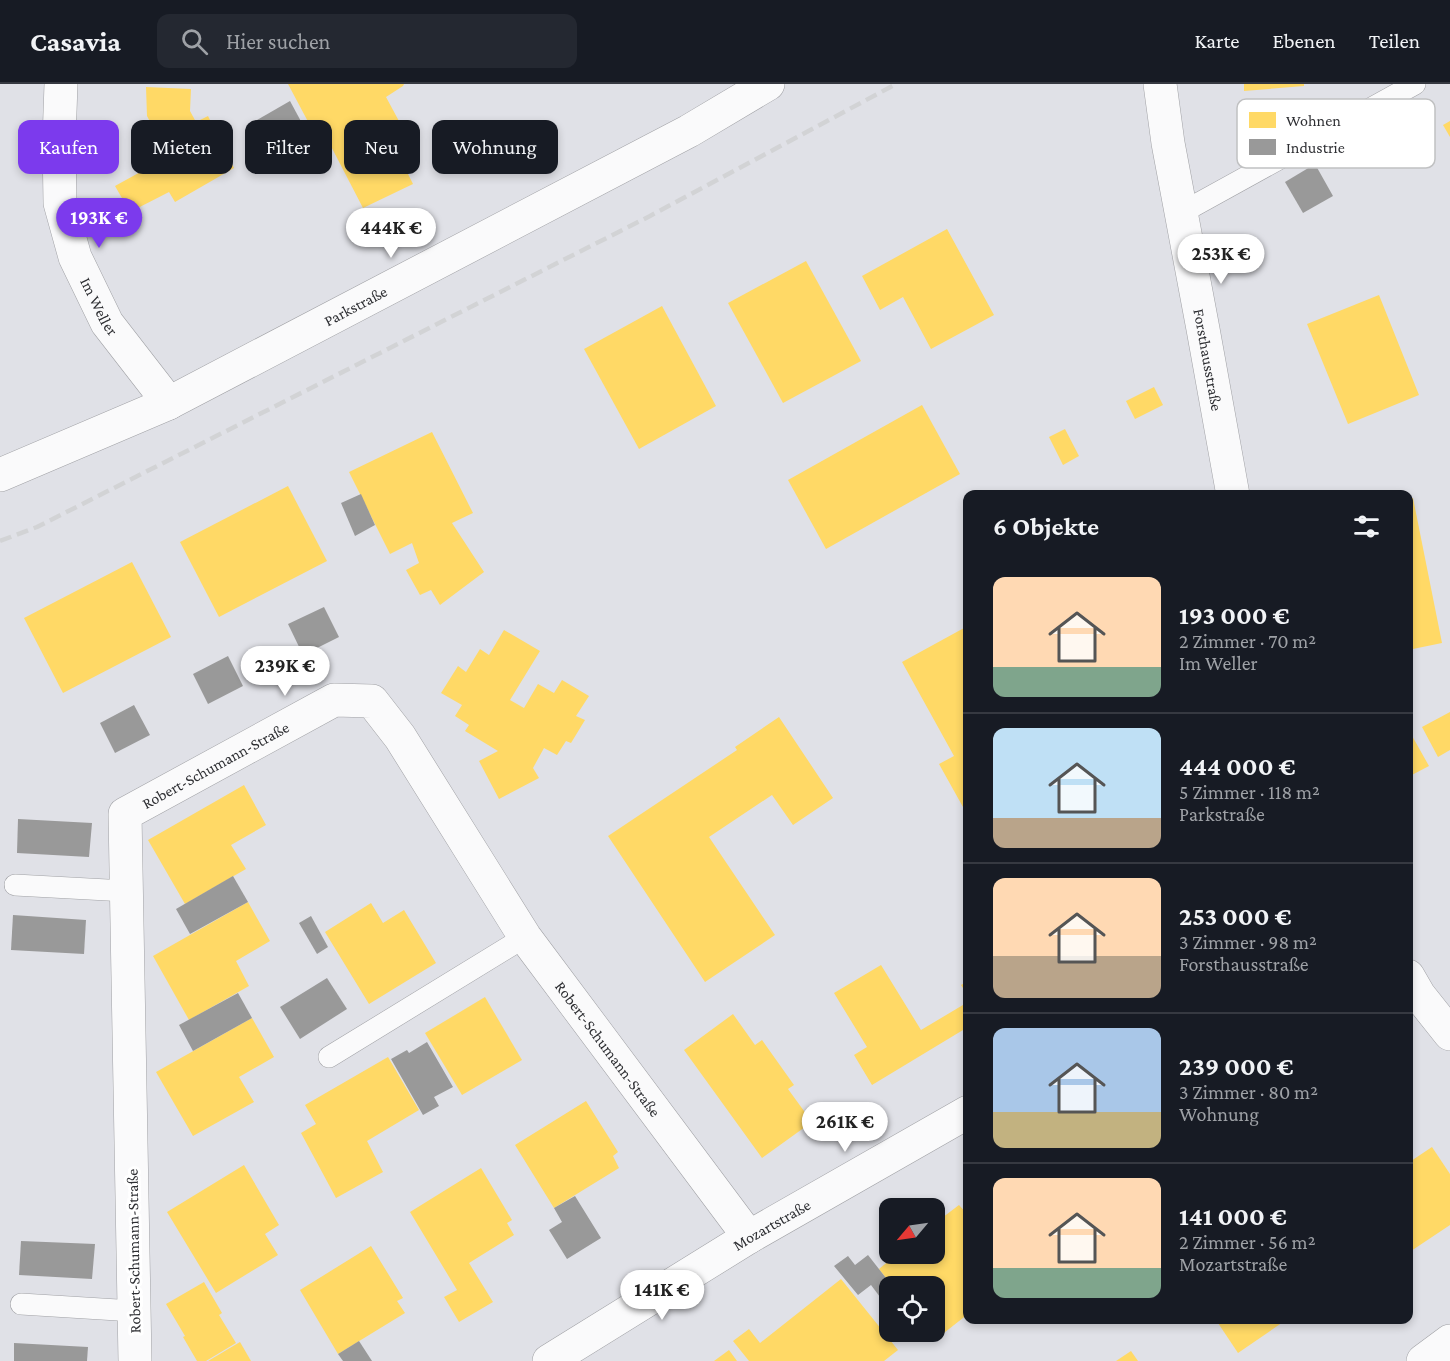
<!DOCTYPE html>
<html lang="de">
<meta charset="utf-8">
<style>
body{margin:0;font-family:"Crimson Pro",serif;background:#242831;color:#f1f3f6;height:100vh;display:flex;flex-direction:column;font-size:22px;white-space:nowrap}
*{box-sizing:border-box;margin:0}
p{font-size:20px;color:#9ea1a6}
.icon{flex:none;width:33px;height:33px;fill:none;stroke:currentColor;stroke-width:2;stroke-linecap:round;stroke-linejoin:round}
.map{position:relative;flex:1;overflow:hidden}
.side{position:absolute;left:963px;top:406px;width:450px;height:834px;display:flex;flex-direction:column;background:#171b24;border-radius:12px;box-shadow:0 3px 9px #0003}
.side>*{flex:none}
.banner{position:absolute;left:18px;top:36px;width:570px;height:54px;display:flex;gap:12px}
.needle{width:39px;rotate:241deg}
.tools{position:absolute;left:879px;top:1114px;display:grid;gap:12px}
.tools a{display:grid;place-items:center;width:66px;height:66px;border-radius:12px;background:#171b24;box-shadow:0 3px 9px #0003;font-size:30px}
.price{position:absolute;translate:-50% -51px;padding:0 14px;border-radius:21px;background:#fff;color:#222;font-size:20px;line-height:39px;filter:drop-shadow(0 2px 3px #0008)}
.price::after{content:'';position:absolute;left:50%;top:36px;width:18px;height:14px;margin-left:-9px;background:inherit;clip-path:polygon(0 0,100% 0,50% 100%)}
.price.selected{background:#7c3aed;color:#fff}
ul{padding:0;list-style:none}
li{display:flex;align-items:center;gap:18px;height:150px;padding:0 30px}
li+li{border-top:2px solid #363941}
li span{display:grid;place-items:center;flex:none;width:168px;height:120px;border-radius:12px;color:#555}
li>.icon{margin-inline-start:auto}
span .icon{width:72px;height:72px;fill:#fffc;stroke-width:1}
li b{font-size:26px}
h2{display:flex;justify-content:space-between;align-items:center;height:72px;padding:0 30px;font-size:26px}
.chip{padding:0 21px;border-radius:12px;background:#171b24;box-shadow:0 3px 9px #0003;font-size:21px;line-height:54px}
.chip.selected{background:#7c3aed;color:#fff}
header{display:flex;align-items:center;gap:36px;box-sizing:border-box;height:84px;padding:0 30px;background:#171b24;border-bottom:2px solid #363941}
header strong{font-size:28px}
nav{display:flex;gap:33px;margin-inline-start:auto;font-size:21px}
.search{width:420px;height:54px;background:#242831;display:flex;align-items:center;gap:15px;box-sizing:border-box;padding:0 21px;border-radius:12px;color:#9ea1a6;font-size:22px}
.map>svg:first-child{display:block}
.homes{fill:#ffd966}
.industry{fill:#999}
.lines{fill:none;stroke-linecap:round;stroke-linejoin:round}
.service-casing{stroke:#a0a1a5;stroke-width:22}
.minor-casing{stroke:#a0a1a5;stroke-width:34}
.tertiary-casing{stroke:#a0a1a5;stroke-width:34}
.service{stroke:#fafafb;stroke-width:21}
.minor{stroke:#fafafb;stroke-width:33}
.tertiary{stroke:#fafafb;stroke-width:33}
.rail{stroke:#d2d3d5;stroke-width:4.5;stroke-dasharray:12 6;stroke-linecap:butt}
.labels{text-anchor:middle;stroke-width:6;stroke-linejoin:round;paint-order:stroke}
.street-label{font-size:16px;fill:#2e2f33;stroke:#fff}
.key{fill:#fff;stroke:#c0c1c2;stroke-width:1.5}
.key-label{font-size:16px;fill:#2e2f33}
</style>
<header>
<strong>Casavia</strong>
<div class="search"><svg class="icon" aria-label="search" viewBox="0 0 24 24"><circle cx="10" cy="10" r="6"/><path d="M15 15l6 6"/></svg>Hier suchen</div>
<nav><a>Karte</a><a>Ebenen</a><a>Teilen</a></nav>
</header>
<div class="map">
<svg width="1450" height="1277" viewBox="0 0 1450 1277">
<rect width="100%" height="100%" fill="#e0e1e7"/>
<g class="homes">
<path d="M 288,0 L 404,0 L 403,2 L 386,13 L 414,65 L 399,72 L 413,100 L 363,124 L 321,43 L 313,47 Z"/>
<path d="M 1244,0 L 1304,0 L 1304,2 L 1244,7 Z"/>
<path d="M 146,3 L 191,5 L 190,27 L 196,38 L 208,32 L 234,84 L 175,118 L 169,108 L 130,128 L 115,102 L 153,81 L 145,63 L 160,56 L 147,32 Z"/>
<path d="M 1450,37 L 1450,53 L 1443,41 Z"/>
<path d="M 947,145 L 994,231 L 931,265 L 903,213 L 880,226 L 862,192 Z"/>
<path d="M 806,177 L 861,277 L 783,319 L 728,219 Z"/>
<path d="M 1379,211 L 1419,311 L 1348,340 L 1307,240 Z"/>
<path d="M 662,222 L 716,322 L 639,365 L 584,265 Z"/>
<path d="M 1154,303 L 1163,321 L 1135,335 L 1126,317 Z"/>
<path d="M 922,321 L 960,390 L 826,465 L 788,396 Z"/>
<path d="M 1065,345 L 1079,372 L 1063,381 L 1049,353 Z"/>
<path d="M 432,348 L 473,429 L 452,439 L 484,488 L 440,521 L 431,506 L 420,511 L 406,486 L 419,479 L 412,459 L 390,470 L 349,388 Z"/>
<path d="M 288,402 L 327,477 L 219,533 L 180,458 Z"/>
<path d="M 1413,414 L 1442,559 L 1408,566 L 1408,415 Z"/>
<path d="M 132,478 L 171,553 L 63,609 L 24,534 Z"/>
<path d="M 964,544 L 968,550 L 968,732 L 939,680 L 954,672 L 902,578 Z"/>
<path d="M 504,546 L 540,567 L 510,616 L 524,624 L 538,600 L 554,609 L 562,596 L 589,612 L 576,632 L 585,636 L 571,659 L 566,657 L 557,671 L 544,664 L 533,684 L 539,694 L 499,715 L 479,677 L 498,667 L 465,647 L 469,641 L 455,632 L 462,621 L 441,609 L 458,582 L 466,588 L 480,565 L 489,571 Z"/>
<path d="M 1450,628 L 1450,666 L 1438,673 L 1422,643 Z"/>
<path d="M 779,633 L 833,714 L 793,741 L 772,711 L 709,753 L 775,851 L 705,898 L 608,752 L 737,666 L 735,663 Z"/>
<path d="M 1411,650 L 1429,682 L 1408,693 L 1408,652 Z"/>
<path d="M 244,701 L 266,741 L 231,761 L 246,785 L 185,820 L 148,756 Z"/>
<path d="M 248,818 L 270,857 L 236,877 L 249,902 L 189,936 L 153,872 Z"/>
<path d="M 371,819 L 383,839 L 404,826 L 436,879 L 369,920 L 325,848 Z"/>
<path d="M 881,881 L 921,946 L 968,918 L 968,943 L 872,1001 L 854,971 L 867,963 L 834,909 Z"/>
<path d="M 968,897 L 968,912 L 961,901 Z"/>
<path d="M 485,913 L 522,976 L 462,1011 L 425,949 Z"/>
<path d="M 733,930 L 755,961 L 762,956 L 794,1001 L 788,1005 L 812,1038 L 762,1074 L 684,966 Z"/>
<path d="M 252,934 L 274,973 L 239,993 L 254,1018 L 193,1052 L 156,988 Z"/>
<path d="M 388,973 L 419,1026 L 367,1057 L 383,1088 L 336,1114 L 301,1049 L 316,1040 L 305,1021 Z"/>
<path d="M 586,1017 L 618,1068 L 613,1072 L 619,1084 L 554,1124 L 515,1061 Z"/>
<path d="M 1432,1063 L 1450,1090 L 1450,1141 L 1408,1169 L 1408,1079 Z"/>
<path d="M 244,1081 L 279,1141 L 265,1150 L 278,1171 L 216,1209 L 167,1128 Z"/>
<path d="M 481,1084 L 512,1136 L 507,1139 L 514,1151 L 469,1179 L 493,1218 L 459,1238 L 444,1213 L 457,1206 L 410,1128 Z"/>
<path d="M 959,1121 L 968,1131 L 968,1230 L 935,1256 L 929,1248 L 934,1248 L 934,1203 L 893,1203 L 879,1185 L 897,1170 L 934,1170 L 934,1140 Z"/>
<path d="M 371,1162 L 403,1214 L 397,1217 L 405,1229 L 338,1270 L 300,1206 Z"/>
<path d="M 841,1195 L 898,1266 L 884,1277 L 749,1277 L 733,1257 L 749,1245 L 760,1259 Z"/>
<path d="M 204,1198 L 222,1229 L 219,1231 L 236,1259 L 206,1277 L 197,1277 L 183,1253 L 185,1252 L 166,1220 Z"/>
<path d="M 1216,1236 L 1286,1236 L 1238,1269 Z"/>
<path d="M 240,1258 L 251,1277 L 208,1277 Z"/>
<path d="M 729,1266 L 737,1277 L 714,1277 Z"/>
<path d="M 1131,1267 L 1138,1277 L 1116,1277 Z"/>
</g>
<g class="industry">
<path d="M 290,17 L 310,54 L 276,73 L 257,36 Z"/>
<path d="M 1315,80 L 1333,112 L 1303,129 L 1285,98 Z"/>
<path d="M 361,410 L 375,441 L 355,452 L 341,419 Z"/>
<path d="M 324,523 L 339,553 L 303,571 L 288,540 Z"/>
<path d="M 228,572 L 243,602 L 208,620 L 193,590 Z"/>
<path d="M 134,621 L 150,651 L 115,669 L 100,639 Z"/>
<path d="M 18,735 L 92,739 L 89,773 L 17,769 Z"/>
<path d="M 233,792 L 248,818 L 190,850 L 176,825 Z"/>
<path d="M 13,831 L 86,836 L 84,870 L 11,866 Z"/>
<path d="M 311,832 L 328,863 L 317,870 L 299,839 Z"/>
<path d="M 327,894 L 347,925 L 300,955 L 280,923 Z"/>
<path d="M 238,909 L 252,934 L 193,967 L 179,941 Z"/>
<path d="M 427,958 L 453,1003 L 434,1013 L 439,1022 L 423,1031 L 391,975 L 407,966 L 409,969 Z"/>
<path d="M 575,1112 L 601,1154 L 567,1175 L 549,1146 L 562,1138 L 554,1124 Z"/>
<path d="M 21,1157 L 95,1160 L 92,1195 L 19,1191 Z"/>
<path d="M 868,1171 L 893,1203 L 890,1203 L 890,1211 L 883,1217 L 871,1201 L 858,1211 L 834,1182 L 848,1172 L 855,1181 Z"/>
<path d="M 359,1257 L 372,1277 L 343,1277 L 338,1270 Z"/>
<path d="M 14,1259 L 88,1263 L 87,1277 L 14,1277 Z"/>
</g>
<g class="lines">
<defs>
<g id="service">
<path d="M 1181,129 L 1415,0"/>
<path d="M 15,801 L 126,807"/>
<path d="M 329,973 L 525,853"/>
<path d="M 21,1220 L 134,1227"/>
</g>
<g id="minor">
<path id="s1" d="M 61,0 L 59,56 L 60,119 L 75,173 L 107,239 L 169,319"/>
<path id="s2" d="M 135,1277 L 125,730 L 334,616 L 372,617 L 400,653 L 525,853 L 749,1153"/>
<path id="s3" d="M 549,1277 L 749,1153 L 968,1028"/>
<path d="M 1423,1277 L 1450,1257"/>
</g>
<g id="tertiary">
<path id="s4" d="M 1160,0 L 1168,59 L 1203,245 L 1233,411"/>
<path id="s5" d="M 0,391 L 169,319 L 689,47 L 768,0"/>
<path d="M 1408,892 L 1419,911 L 1450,950"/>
</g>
</defs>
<use href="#service" class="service-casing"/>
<use href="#minor" class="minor-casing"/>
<use href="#tertiary" class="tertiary-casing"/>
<use href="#service" class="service"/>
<use href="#minor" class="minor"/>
<use href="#tertiary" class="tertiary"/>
<path class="rail" d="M 0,457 L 37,443 L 650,132 L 896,0"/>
</g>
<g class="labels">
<g class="street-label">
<text dy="6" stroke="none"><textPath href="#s1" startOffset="230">Im Weller</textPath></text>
<text dy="6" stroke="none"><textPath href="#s5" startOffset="394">Parkstraße</textPath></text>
<text dy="6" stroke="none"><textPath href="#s4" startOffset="280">Forsthausstraße</textPath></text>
<text dy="6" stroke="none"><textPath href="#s2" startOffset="650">Robert-Schumann-Straße</textPath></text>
<text dy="6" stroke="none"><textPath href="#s2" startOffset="1244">Robert-Schumann-Straße</textPath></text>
<text dy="6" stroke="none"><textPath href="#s3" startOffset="261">Mozartstraße</textPath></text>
<text transform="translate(133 1167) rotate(-91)" y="6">Robert-Schumann-Straße</text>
</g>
</g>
<rect x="1237" y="15" width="198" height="69" rx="9" class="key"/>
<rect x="1249" y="28" width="27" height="16" fill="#ffd966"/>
<rect x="1249" y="55" width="27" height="16" fill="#999"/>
<g class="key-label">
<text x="1286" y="42">Wohnen</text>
<text x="1286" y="69">Industrie</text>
</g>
</svg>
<div class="tools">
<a><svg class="needle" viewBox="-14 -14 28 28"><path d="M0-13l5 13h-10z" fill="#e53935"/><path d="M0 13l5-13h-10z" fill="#9ea1a6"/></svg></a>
<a><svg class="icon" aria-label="locate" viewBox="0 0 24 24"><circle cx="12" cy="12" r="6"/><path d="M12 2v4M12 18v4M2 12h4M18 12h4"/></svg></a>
</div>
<b class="price selected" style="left:99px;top:165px">193K €</b>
<b class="price" style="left:391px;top:175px">444K €</b>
<b class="price" style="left:1221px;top:201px">253K €</b>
<b class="price" style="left:285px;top:613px">239K €</b>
<b class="price" style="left:845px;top:1069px">261K €</b>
<b class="price" style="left:662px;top:1237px">141K €</b>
<div class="banner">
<a class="chip selected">Kaufen</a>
<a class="chip">Mieten</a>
<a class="chip">Filter</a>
<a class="chip">Neu</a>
<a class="chip">Wohnung</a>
</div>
<section class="side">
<h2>6 Objekte<svg class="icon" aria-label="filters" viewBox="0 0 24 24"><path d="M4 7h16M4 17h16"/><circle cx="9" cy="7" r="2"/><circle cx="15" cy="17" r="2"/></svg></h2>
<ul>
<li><span style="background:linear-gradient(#ffd9b3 75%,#7fa58c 0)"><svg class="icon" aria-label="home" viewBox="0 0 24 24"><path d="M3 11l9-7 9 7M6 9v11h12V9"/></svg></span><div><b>193 000 €</b><p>2 Zimmer · 70 m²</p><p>Im Weller</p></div></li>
<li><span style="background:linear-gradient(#bfe0f5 75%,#b9a48a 0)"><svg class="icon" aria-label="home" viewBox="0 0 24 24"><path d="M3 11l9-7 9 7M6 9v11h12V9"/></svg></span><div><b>444 000 €</b><p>5 Zimmer · 118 m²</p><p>Parkstraße</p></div></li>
<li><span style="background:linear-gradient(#ffd9b3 65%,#b9a48a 0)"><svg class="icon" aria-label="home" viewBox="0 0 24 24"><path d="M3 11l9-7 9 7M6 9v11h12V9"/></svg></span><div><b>253 000 €</b><p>3 Zimmer · 98 m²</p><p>Forsthausstraße</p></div></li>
<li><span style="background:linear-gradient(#a9c7e8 70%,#c2b280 0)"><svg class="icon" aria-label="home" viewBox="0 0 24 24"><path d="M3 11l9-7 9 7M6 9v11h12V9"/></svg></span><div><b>239 000 €</b><p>3 Zimmer · 80 m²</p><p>Wohnung</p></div></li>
<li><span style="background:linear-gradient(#ffd9b3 75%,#7fa58c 0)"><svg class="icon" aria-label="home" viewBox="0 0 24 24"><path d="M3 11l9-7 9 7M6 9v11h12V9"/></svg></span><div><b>141 000 €</b><p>2 Zimmer · 56 m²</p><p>Mozartstraße</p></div></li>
</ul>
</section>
</div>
